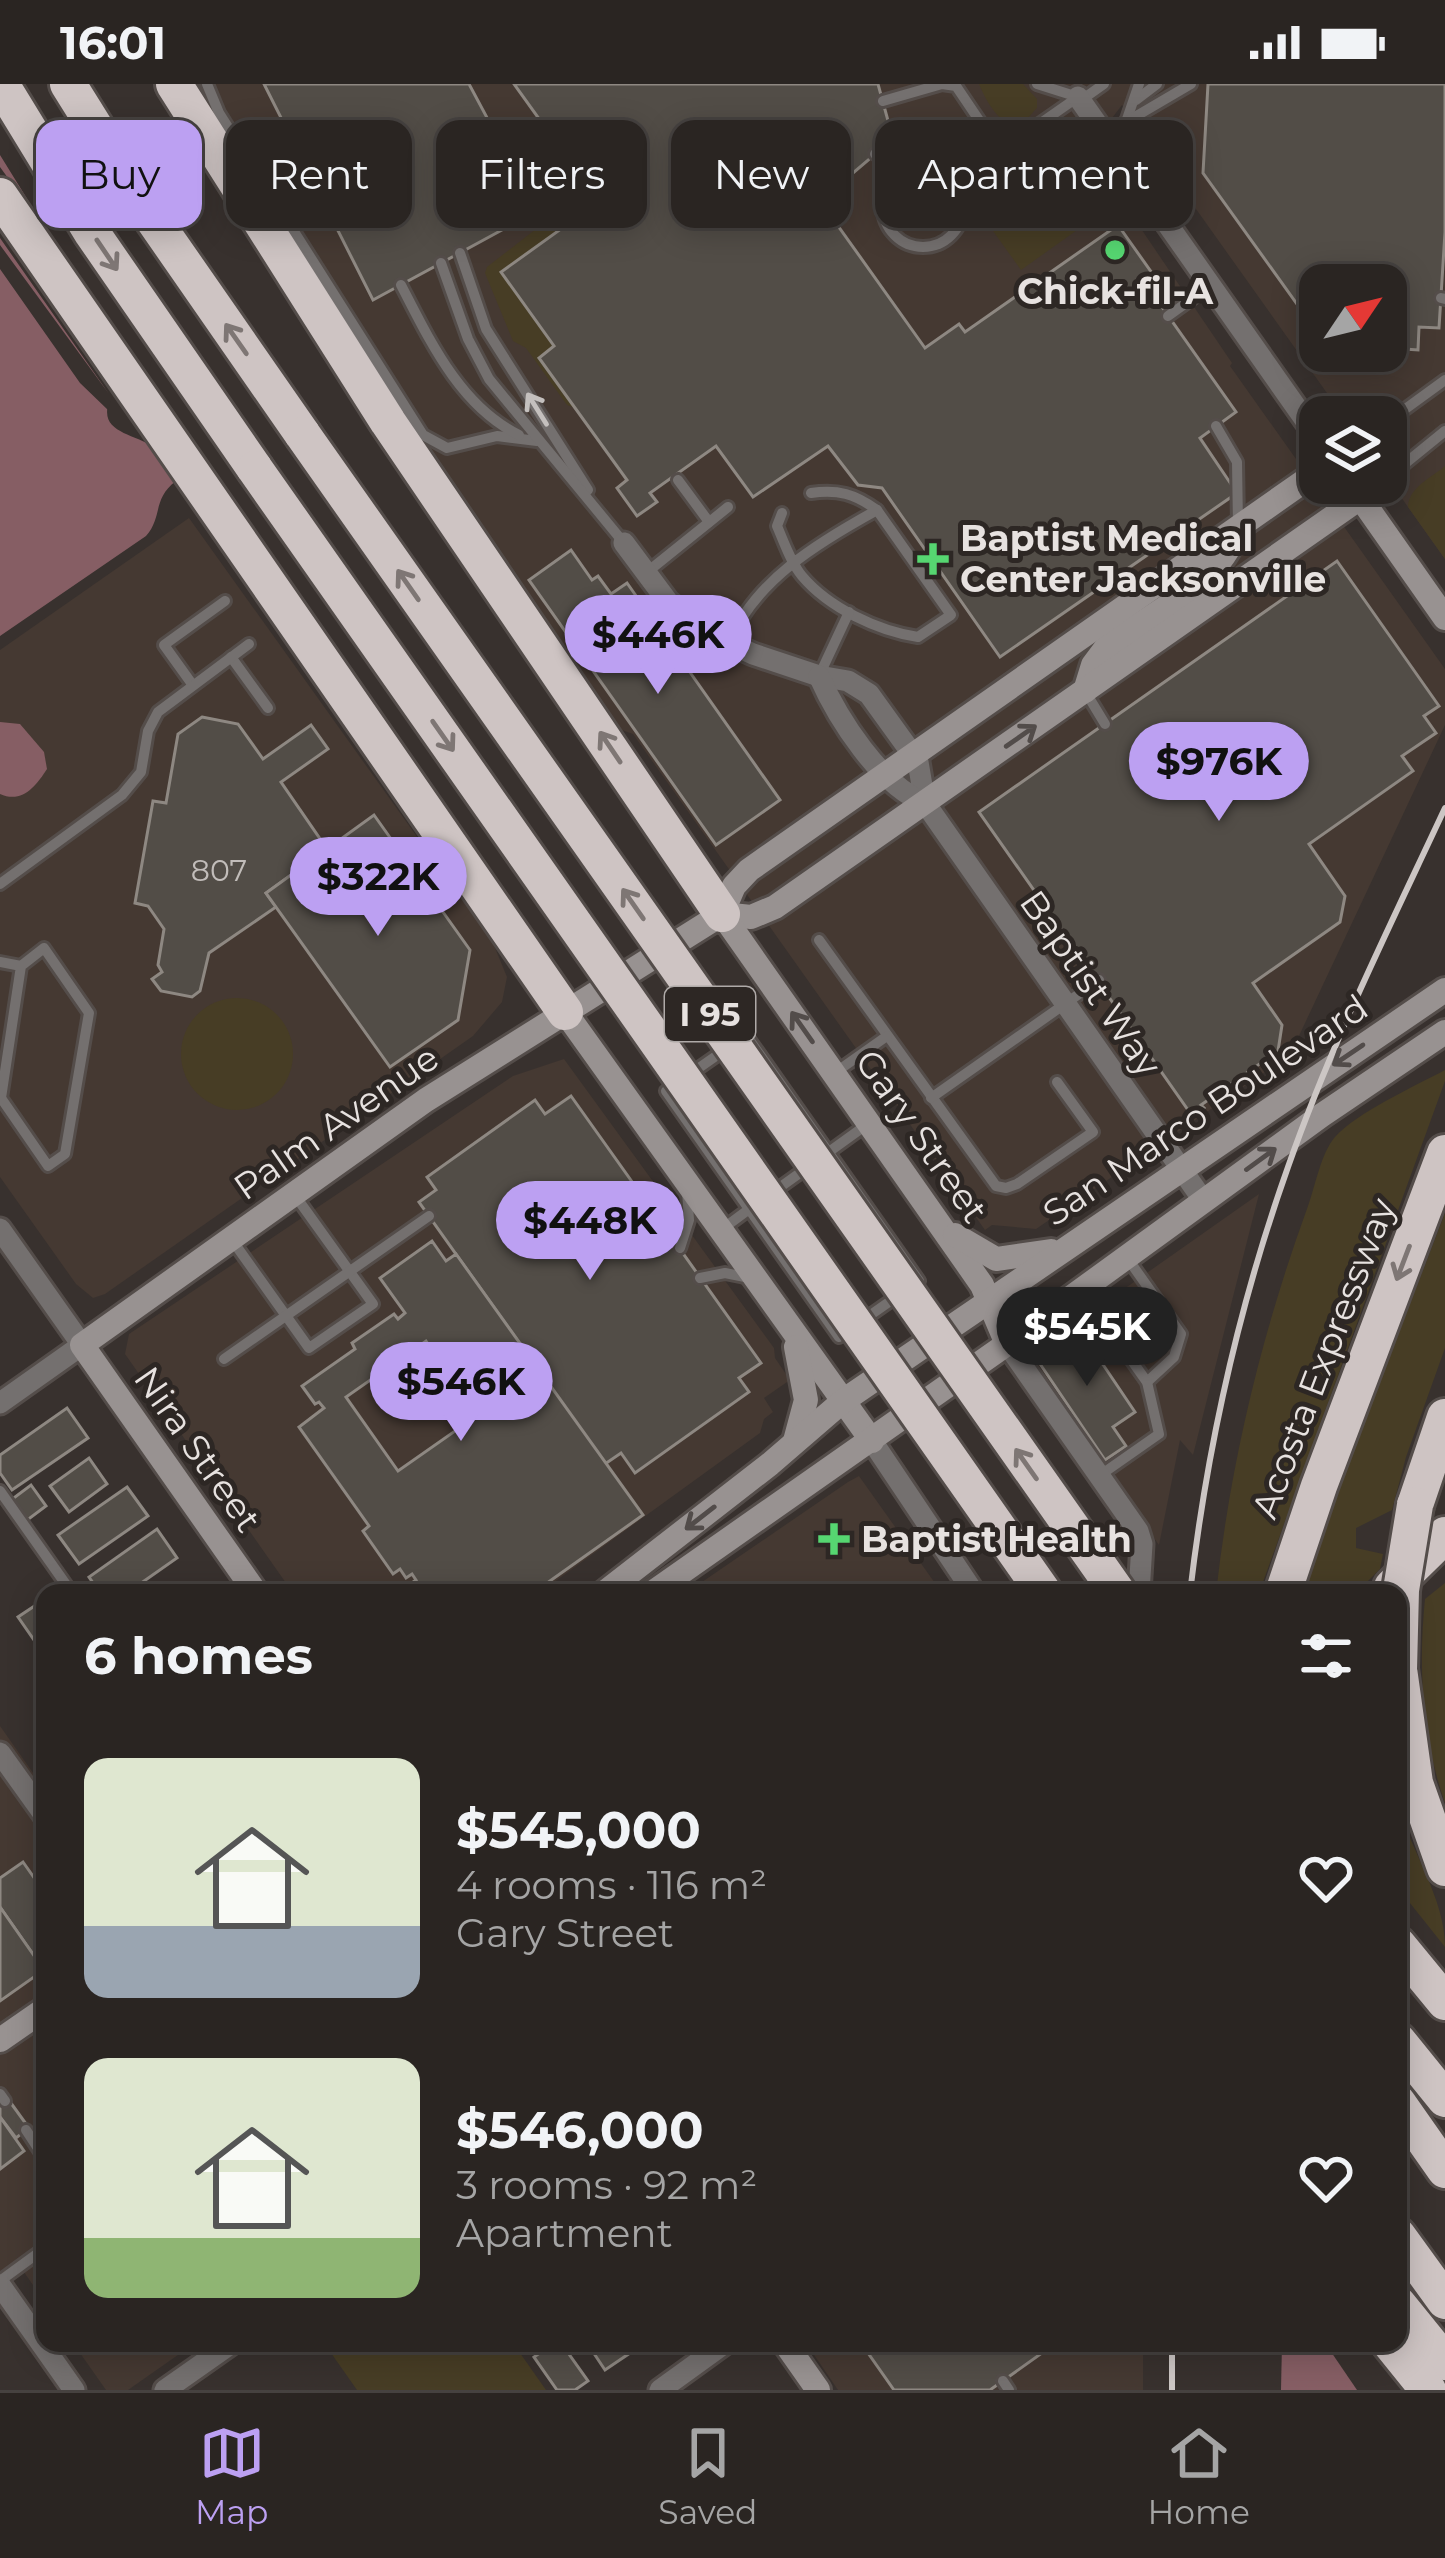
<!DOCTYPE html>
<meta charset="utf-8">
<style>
body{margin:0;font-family:Montserrat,sans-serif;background:#322d2a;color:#f1f3f6;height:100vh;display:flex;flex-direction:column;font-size:45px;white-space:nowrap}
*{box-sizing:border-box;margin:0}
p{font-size:39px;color:#a5a5a5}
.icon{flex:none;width:66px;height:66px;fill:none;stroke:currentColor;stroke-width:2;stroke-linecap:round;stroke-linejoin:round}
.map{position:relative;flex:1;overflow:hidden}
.drawer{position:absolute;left:36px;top:1500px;width:1371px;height:768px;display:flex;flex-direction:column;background:#2a2522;border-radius:24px;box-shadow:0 6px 30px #0003,0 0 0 3px #464240}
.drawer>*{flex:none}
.top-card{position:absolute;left:36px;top:36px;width:1374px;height:108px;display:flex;gap:24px}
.needle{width:78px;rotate:55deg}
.buttons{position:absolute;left:1299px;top:180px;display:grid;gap:24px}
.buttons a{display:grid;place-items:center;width:108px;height:108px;border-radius:24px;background:#2a2522;box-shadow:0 6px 30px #0003,0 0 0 3px #464240;font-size:60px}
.price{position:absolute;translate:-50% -102px;padding:0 27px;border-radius:42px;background:#bca0f2;color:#111;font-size:39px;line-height:78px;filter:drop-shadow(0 3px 6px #0008)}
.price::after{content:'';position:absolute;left:50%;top:72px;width:36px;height:27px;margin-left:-18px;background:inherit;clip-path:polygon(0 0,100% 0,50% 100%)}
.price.active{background:#222;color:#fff}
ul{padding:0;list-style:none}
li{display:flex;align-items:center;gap:36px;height:300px;padding:0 48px}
li span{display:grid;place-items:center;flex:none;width:336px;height:240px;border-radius:24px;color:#555}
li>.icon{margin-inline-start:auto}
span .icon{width:144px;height:144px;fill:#fffc;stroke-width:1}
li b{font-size:51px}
h2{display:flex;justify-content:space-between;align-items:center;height:144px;padding:0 48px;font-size:51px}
.pill{padding:0 42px;border-radius:24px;background:#2a2522;box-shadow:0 6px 30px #0003,0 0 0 3px #464240;font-size:42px;line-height:108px}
.pill.active{background:#bca0f2;color:#111}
.status{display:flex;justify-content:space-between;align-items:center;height:84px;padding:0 60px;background:#2a2522;direction:ltr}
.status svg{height:33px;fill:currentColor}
.dock{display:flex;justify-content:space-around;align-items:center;height:168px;border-top:3px solid #464240;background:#2a2522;font-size:33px;color:#a5a5a5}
.dock a{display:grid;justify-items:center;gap:6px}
.dock .active{color:#bca0f2}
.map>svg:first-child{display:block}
.built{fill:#453932;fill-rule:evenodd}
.green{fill:#473d25}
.water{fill:#865e64}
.pier{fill:#38312e}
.building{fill:#524d47;stroke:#8e8882;stroke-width:3;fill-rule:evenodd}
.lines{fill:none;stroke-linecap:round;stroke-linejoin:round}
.lane-casing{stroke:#544d4a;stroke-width:16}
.street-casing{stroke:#544d4a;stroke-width:27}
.secondary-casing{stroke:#544d4a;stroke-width:30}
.highway-casing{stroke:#544d4a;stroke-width:42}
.lane{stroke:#74706f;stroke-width:10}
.street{stroke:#74706f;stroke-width:21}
.secondary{stroke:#989291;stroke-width:24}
.highway{stroke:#cec4c3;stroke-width:36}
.rail{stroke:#ccc6c4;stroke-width:6}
.highway-bridge-casing{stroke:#544d4a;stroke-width:42;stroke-linecap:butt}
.highway-bridge{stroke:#cec4c3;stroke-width:36}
.oneway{stroke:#7e7674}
.oneway2{stroke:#c4c0be}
.oneway3{stroke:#524c4a}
.poi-dot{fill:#56d671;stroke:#2d2724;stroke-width:4.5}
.labels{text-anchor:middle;stroke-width:10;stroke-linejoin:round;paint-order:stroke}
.number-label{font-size:30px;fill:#c2bdba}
.shield{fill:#2d2724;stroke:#afaaa8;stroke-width:3}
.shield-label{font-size:33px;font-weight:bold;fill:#e7e2e0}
.poi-label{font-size:36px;font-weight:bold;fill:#e7e2e0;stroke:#2d2724;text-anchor:start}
.street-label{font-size:36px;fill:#e7e2e0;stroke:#2d2724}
</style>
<div class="status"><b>16:01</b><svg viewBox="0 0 49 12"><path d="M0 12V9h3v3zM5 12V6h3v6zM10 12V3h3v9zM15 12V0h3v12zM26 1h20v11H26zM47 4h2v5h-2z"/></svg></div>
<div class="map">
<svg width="1445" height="2306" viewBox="0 0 1445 2306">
<rect width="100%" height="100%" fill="#38312e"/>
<g class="built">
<path d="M 176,0 L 1445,0 L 1445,475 L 1386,392 L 1386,333 L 1344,333 L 1122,21 L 1083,72 L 1123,130 L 1129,127 L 1232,279 L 1230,282 L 1445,585 L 1445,641 L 1290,971 L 1036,1145 L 992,1141 L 985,1146 L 633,650 L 616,644 L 353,313 L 349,312 L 221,107 ZM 1320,201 L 1386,201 L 1386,267 L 1320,267 Z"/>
<path d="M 189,434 L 493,859 L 507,893 L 502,918 L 473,952 L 105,1210 L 93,1214 L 76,1200 L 0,1093 L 0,566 Z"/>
<path d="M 564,975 L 774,1264 L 775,1274 L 790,1296 L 764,1314 L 773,1328 L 764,1335 L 760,1349 L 539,1509 L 293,1509 L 125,1270 L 129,1250 L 513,992 Z"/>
<path d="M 1259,1110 L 1193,1371 L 1180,1356 L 1159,1461 L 1026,1274 Z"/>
<path d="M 859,1392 L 942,1509 L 686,1509 L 848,1398 Z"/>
<path d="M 0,1642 L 45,1706 L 45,2218 L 21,2184 L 0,2198 Z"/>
<path d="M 73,2259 L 195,2259 L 128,2306 L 106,2306 Z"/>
<path d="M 806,2259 L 1138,2259 L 1143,2270 L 1143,2306 L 838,2306 Z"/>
</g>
<g class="green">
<path d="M 979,0 L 1023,0 L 1037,15 L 1037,24 C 1032,28 1029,35 1022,38 C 1001,48 985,14 979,0 Z"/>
<path d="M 1083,72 L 1115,119 L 1021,186 L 983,133 L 1042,92 Z"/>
<path d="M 545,138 L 558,147 L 501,188 L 554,262 L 539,274 L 575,324 L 567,321 L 526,264 L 513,257 L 485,189 L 487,183 Z"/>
<path d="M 1445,382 L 1445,475 L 1408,423 C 1409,403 1431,394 1445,382 Z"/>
<circle cx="237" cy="970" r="56"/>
<path d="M 1445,986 L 1445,997 L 1259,1509 L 1216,1509 C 1231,1376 1262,1248 1308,1122 C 1315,1103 1321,1069 1335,1053 C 1356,1029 1415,1002 1445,986 Z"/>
<path d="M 1445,1129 L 1445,1264 L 1406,1373 L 1392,1426 L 1356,1444 L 1356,1464 L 1383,1470 L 1380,1485 L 1356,1509 L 1299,1509 Z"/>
<path d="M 1445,1499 L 1445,1719 C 1422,1654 1418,1583 1425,1515 Z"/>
<path d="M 1398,1720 C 1411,1768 1445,1814 1445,1863 L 1398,1804 Z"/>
<path d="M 324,2259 L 513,2259 L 546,2306 L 357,2306 Z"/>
</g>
<g class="water">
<path d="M 0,0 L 113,309 C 92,349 132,348 153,363 C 162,370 169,387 176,397 C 152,415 163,433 146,452 L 0,552 Z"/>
<path d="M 0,638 L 20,640 L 44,668 L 47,685 C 36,702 22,720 0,710 Z"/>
<path d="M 1282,2259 L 1325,2259 L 1357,2306 L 1281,2306 Z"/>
</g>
<path class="pier" d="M 0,0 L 82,0 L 152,274 L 147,296 L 115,317 L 112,313 L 108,326 L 80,299 L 0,185 L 0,161 L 109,310 L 0,154 L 0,83 L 52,155 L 0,71 Z"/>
<g class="building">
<path d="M 264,0 L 469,0 L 537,127 L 373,216 Z"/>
<path d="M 514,0 L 878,0 L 893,55 L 847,94 L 850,109 L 842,124 L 831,132 L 925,264 L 959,240 L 965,248 L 1118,141 L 1164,206 L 1155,213 L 1236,328 L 1200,354 L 1237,409 L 1000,573 L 882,404 L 858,401 L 828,362 L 753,413 L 716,362 L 650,409 L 657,418 L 637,432 L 617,404 L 627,396 L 539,274 L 554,262 L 501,188 L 561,145 L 554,135 L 564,129 L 527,78 L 555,57 Z"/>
<path d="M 1208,0 L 1445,0 L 1445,148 L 1439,244 L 1419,243 L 1418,266 L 1405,265 L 1406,247 L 1386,246 L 1386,201 L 1320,201 L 1320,241 L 1312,241 L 1203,89 Z"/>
<path d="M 571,466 L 592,496 L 598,492 L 611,510 L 627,499 L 780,716 L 716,761 L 529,496 Z"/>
<path d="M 1337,477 L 1439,622 L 1424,632 L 1436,649 L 1402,672 L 1413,687 L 1309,760 L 1345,812 L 1340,838 L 1253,899 L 1282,941 L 1278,967 L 1201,1021 L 1204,1024 L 1193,1033 L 979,728 Z"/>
<path d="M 202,633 L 238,640 L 263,675 L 311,641 L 328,665 L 281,698 L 327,765 L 266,809 L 276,823 L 209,869 L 200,907 L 192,913 L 161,907 L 152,895 L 162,888 L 158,881 L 164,845 L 148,822 L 135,819 L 153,717 L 166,719 L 178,650 Z"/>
<path d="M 374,731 L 470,866 L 458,936 L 390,983 L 266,809 Z"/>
<path d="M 571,1012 L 761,1279 L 739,1294 L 749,1308 L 635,1389 L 621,1369 L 605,1380 L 419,1118 L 436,1106 L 427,1093 L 535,1016 L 545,1030 Z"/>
<path d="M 432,1157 L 446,1177 L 456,1170 L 643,1431 L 533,1509 L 397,1509 L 416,1496 L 412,1490 L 406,1494 L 400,1485 L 393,1490 L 363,1447 L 369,1442 L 299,1343 L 324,1324 L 319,1318 L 315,1320 L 302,1302 L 355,1265 L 352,1259 L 394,1230 L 398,1235 L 405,1229 L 380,1194 ZM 426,1257 L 478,1331 L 398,1387 L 346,1313 Z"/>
<path d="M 1077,1242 L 1135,1328 L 1113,1343 L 1126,1362 L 1105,1376 L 1034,1271 Z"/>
<path d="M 67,1324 L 88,1354 L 12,1406 L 0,1389 L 0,1371 Z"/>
<path d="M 89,1374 L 107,1400 L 69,1428 L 50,1402 Z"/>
<path d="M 31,1401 L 46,1422 L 26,1437 L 11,1416 Z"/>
<path d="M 127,1403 L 148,1432 L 79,1480 L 58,1451 Z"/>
<path d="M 157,1445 L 177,1474 L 127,1509 L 100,1509 L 89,1493 Z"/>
<path d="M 45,1515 L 45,1563 L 41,1566 L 18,1533 Z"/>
<path d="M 23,1778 L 40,1802 L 45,1798 L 44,1886 L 0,1823 L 0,1794 Z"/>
<path d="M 0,1823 L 44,1886 L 0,1917 Z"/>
<path d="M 8,2015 L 29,2044 L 16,2054 L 0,2033 L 0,2021 Z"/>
<path d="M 0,2033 L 24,2067 L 0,2085 Z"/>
<path d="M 554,2259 L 561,2259 L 588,2297 L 575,2306 L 557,2306 L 534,2273 Z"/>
<path d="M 587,2259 L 623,2259 L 630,2269 L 605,2286 Z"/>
<path d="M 861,2259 L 1056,2259 L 990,2306 L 894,2306 Z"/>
</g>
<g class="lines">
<defs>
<g id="lane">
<path d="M 207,0 L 219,29 L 423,351 L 447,364 L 497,352 L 537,357"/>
<path d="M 1037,0 L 1078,13"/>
<path d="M 1136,16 L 1157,0"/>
<path d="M 883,17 L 942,0 L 956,2 L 983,42 L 1011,60 L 1026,79 L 1045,82 L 1099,43"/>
<path d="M 1080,17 L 1104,0"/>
<path d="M 1127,35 L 1139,0"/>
<path d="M 1104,51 L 1191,0"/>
<path d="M 875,70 L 914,55 L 947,56 L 983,42"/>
<circle cx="923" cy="123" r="40"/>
<path d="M 955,99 L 1078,13"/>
<path d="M 460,169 L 486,245 L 588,406"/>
<path d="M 441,179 L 468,255 L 489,295 L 624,459"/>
<path d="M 401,201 C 430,257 460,322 519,351"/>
<path d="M 1441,214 L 1445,215"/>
<path d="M 1168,232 L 1210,202"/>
<path d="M 1386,339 L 1445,296"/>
<path d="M 1216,342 L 1237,378 L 1238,441"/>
<path d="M 1386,395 L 1445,347"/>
<path d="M 678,396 L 709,438"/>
<path d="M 811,409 C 838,405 855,410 877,426"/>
<path d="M 646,489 L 728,423"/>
<path d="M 729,559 C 755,496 819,458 877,426 L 951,531 L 918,553 C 878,547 829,524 802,492 C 791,479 784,458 777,442 L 782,429"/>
<path d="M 231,573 L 268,624"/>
<path d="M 819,592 L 849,528"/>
<path d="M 192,600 L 164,561 L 225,517"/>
<path d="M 1085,607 L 1105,640"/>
<path d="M 0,800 L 122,711 L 141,688 L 148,647 L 158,628 L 249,560"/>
<path d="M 819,856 L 996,1102 L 1006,1104 L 1017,1100 L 1093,1048 L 1057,998"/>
<path d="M 0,878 L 21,882 L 44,864 L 89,929 L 65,1070 L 48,1082 L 1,1014 L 21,882"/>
<path d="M 746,951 L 919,1197 L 839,1253 L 666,1007 Z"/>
<path d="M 836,988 L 887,952"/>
<path d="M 931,1014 L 1099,896"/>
<path d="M 826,1070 L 869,1039"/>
<path d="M 772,1109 L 811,1081"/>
<path d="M 721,1146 L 752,1123"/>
<path d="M 232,1156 L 309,1264 L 373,1220 L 294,1110"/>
<path d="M 680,1164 L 689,1136 L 687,1107"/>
<path d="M 1128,1175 L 1181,1250 L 1174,1273 L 1147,1298"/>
<path d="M 700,1194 L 725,1189 L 750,1194"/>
<path d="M 1083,1208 L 1147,1298 L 1159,1350 L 1099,1392"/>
<path d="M 224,1275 L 429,1132"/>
<path d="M 0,1407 L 72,1509"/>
<path d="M 0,2010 L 5,2017"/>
<path d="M 26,2046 L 45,2075"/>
<path d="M 0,2197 L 45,2164"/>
<path d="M 1003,2297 L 1009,2306"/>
</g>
<g id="street">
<path d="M 1078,13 L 1320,357"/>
<path d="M 624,459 L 668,518 L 703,547 L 753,570 L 819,592 L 848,597 L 869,610 L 918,678 L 925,719"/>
<path d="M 819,592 C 838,635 880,701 925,719 L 1203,1116"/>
<path d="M 0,1145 L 82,1261 L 0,1319"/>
<path d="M 1007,1260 L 1138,1447 L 1142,1460 L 1139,1509"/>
<path d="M 872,1357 L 974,1509"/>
<path d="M 0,1669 L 45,1732"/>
<path d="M 0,2201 L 74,2306"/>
<path d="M 165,2306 L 232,2259"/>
<path d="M 660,2306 L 725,2259"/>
</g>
<g id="secondary">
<path d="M 1350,399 L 1445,534"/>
<path d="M 1085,607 L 1093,581 L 1105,565 C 1149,529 1218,503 1237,446"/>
<path d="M 722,830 L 751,833 L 775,823 L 1360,414"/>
<path d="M 722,830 L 982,1201 L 1007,1260"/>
<path d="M 565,928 L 872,1357"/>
<path d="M 955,1151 L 996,1175 L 1051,1167"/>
<path d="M 795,1357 L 806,1316 L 796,1263"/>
<path d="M 256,1509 L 82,1261 L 426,1016 L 722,830 L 734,802 L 749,786 L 1320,386"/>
<path d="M 604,1509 L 770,1380 L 843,1317 L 1445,906"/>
<path d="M 652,1509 L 1007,1260 L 1322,1031 L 1445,948"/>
<path d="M 0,1956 L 45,1925"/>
<path d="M 785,2259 L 818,2306"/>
</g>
<g id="highway">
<path d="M 1,0 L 92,149 L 255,385"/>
<path d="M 68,0 L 146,125 L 303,351"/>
<path d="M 174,0 L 388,338 L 722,830"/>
<path d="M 0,112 L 565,928"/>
<path d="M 1415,1421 L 1445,1333"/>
<path d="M 1392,1503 L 1445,1451"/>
<path d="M 1283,1509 L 1319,1402 L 1445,1069"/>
<path d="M 1399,1585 L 1415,1699 L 1445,1784"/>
<path d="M 1398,1861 L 1445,1918"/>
<path d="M 1398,1957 L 1445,2015"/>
<path d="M 1398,2019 L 1445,2086"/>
<path d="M 1398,2152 L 1445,2217"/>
<path d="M 1398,2220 L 1445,2278"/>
<path d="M 1390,2259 L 1428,2306"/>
</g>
</defs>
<use href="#lane" class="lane-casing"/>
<use href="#street" class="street-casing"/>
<use href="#secondary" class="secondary-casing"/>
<use href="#highway" class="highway-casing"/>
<use href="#lane" class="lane"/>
<use href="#street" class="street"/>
<use href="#secondary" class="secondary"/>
<use href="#highway" class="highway"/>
<g class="rail">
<path d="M 1190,1509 C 1207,1364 1239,1221 1288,1083 C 1331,960 1390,842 1445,724"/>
<path d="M 1172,2306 L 1172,2259"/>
</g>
<defs>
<g id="highway-bridge">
<path d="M 303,351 L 1118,1509"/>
<path d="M 255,385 L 1044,1509"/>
<path d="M 1399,1585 L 1401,1506 L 1415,1421"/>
</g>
</defs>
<use href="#highway-bridge" class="highway-bridge-casing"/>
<use href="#highway-bridge" class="highway-bridge"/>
</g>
<defs><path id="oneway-shaft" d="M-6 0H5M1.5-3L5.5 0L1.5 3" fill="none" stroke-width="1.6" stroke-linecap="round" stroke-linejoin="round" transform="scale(3)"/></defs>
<g class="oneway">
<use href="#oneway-shaft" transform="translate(107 171) rotate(56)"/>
<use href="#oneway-shaft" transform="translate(236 255) rotate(-125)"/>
<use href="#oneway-shaft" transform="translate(408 501) rotate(-125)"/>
<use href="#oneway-shaft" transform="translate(443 652) rotate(55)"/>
<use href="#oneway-shaft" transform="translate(610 663) rotate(-124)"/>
<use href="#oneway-shaft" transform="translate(633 820) rotate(-125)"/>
<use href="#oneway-shaft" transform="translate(1403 1179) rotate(111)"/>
<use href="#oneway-shaft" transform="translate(1026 1380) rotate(-125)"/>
</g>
<use class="oneway2" href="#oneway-shaft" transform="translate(537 325) rotate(-122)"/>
<g class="oneway3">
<use href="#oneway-shaft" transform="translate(1021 652) rotate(-35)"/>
<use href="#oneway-shaft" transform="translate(802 943) rotate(-125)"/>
<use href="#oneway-shaft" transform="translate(1348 971) rotate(146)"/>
<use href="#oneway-shaft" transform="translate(1261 1075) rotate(-36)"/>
<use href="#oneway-shaft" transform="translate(700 1434) rotate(142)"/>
</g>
<g class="poi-dot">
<circle cx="1115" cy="166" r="12"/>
<path d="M927 457h12v12h12v12h-12v12h-12v-12h-12v-12h12z"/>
<path d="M828 1437h12v12h12v12h-12v12h-12v-12h-12v-12h12z"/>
</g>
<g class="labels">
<g class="number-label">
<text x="219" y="797">807</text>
</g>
<rect class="shield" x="665" y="903" width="90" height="54" rx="9"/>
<g class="shield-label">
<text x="710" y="942">I 95</text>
</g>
<g class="poi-label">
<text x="1115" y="220" text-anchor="middle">Chick-fil-A</text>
<text x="960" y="467">Baptist Medical<tspan x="960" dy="41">Center Jacksonville</tspan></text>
<text x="861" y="1468">Baptist Health</text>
</g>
<g class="street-label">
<text transform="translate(1091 899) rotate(55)" y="13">Baptist Way</text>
<text transform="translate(1205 1026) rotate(-34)" y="13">San Marco Boulevard</text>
<text transform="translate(336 1038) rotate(-35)" y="13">Palm Avenue</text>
<text transform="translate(922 1052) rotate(55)" y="13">Gary Street</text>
<text transform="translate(1323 1274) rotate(-69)" y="13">Acosta Expressway</text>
<text transform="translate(198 1365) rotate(55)" y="13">Nira Street</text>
</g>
</g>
</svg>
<div class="buttons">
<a><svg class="needle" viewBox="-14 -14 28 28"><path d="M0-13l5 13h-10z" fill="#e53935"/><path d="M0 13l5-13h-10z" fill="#a5a5a5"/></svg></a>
<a><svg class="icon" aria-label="layers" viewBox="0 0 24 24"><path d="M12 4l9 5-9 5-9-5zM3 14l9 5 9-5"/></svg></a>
</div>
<b class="price" style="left:658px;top:613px">$446K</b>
<b class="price" style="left:1219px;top:740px">$976K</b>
<b class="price" style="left:378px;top:855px">$322K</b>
<b class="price" style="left:590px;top:1199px">$448K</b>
<b class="price active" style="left:1087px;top:1305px">$545K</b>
<b class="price" style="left:461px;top:1360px">$546K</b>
<div class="top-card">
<a class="pill active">Buy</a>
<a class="pill">Rent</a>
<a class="pill">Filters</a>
<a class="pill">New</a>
<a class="pill">Apartment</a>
</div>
<section class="drawer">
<h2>6 homes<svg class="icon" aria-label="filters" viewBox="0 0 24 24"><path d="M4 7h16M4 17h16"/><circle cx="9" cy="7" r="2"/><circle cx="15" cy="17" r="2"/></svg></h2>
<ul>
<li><span style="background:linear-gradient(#dfe7d0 70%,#9aa5b1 0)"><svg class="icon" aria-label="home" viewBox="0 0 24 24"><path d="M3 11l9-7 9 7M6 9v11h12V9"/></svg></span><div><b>$545,000</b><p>4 rooms · 116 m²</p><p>Gary Street</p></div><svg class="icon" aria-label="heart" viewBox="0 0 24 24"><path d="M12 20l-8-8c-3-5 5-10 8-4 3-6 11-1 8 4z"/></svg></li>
<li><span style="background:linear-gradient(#dfe7d0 75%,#8fb573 0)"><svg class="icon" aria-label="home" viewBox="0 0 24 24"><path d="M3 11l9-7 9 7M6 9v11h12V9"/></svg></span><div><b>$546,000</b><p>3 rooms · 92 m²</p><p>Apartment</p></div><svg class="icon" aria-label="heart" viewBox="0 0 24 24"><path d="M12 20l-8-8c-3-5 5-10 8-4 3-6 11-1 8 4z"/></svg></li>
</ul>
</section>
</div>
<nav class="dock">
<a class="active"><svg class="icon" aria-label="map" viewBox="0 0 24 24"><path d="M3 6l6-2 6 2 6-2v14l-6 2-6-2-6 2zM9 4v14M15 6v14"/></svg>Map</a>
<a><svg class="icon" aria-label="saved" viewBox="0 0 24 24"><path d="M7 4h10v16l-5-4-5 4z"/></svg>Saved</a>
<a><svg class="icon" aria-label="home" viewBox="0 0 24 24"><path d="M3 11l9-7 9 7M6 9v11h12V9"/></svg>Home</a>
</nav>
